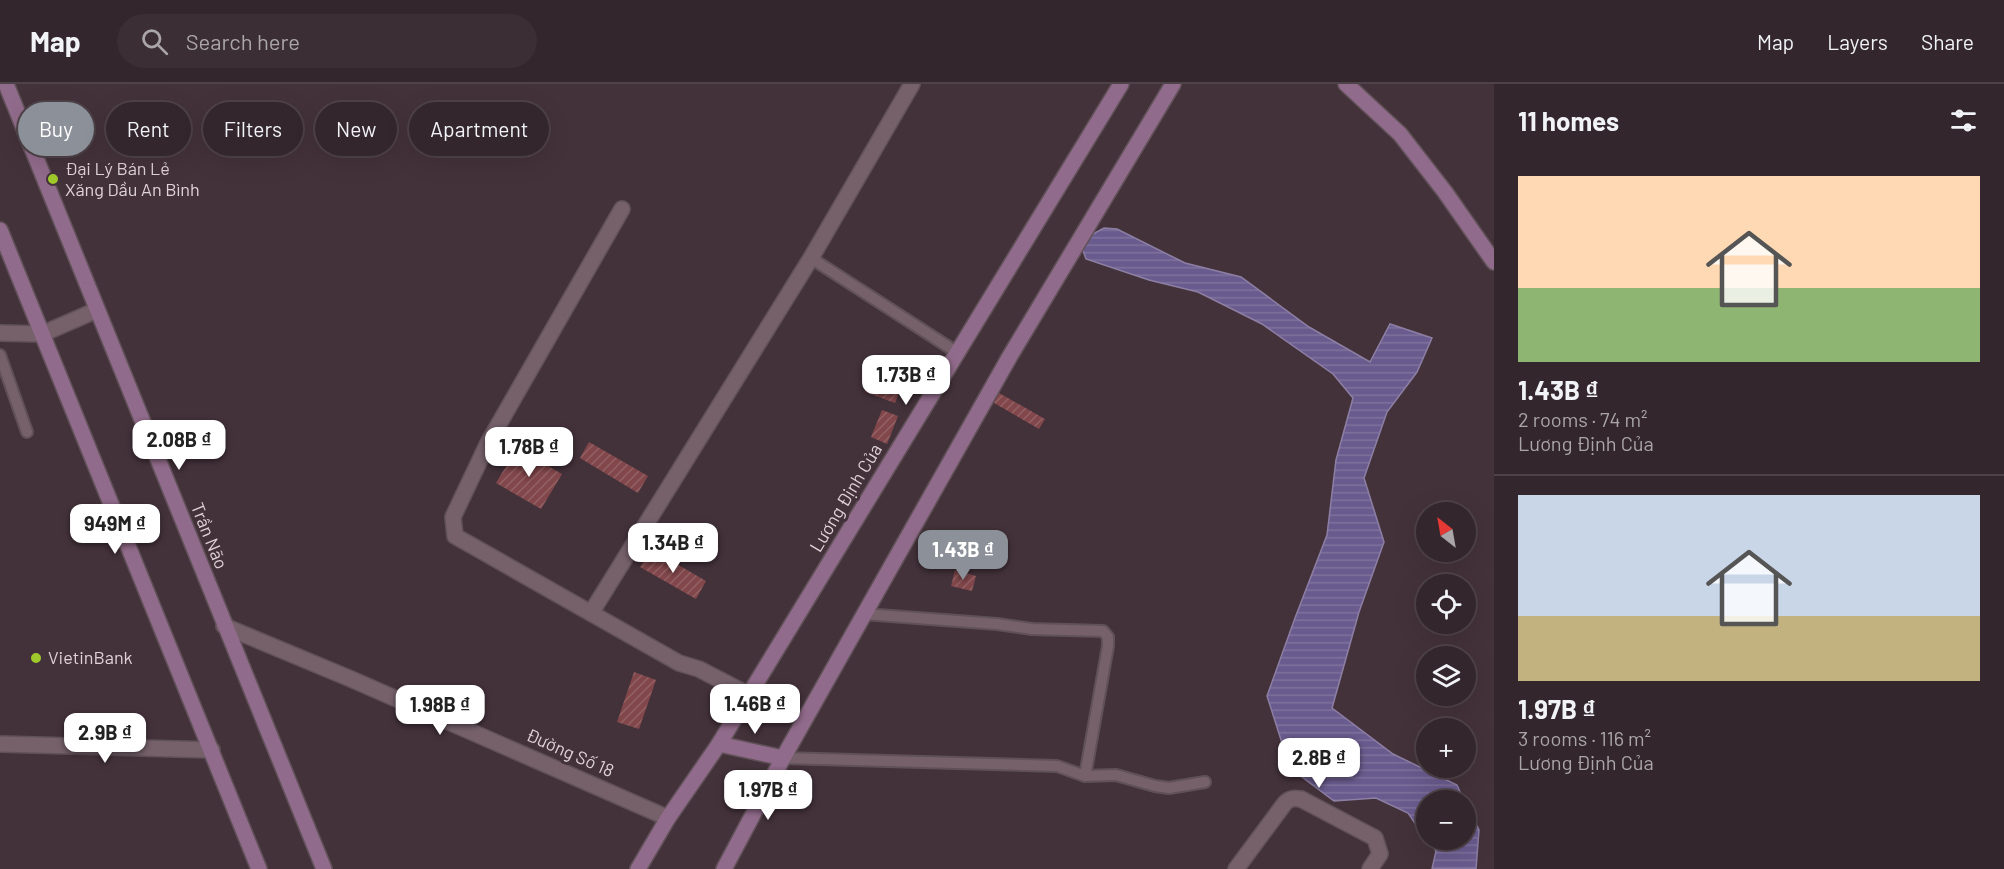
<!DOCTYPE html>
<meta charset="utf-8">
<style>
body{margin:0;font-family:Barlow,sans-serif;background:#3b2e34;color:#f1f3f6;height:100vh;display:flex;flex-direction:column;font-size:22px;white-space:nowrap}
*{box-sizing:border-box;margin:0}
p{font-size:20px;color:#a9a5a9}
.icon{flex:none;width:33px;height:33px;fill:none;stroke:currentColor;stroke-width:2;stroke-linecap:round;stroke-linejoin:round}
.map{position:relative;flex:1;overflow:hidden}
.panel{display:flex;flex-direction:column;background:#33262c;width:510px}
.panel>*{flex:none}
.hud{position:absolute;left:18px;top:18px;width:570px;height:54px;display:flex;gap:12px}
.needle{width:39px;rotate:329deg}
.tools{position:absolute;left:1416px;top:418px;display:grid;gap:12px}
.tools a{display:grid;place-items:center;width:60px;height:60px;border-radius:50%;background:#33262c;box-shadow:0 6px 24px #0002,0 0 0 2px #4e4348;font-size:30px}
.price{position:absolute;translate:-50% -51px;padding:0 14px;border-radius:12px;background:#fff;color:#222;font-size:20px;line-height:39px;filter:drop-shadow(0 2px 3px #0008)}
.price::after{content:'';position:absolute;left:50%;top:36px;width:18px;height:14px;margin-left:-9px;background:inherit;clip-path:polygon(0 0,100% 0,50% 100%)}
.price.current{background:#8c9099;color:#fff}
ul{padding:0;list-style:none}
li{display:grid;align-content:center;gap:12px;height:318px;padding:0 24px}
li+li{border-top:2px solid #4e4348}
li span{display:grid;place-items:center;height:186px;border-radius:0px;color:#555}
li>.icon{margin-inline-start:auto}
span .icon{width:108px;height:108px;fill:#fffc;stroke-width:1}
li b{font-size:26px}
h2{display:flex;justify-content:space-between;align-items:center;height:72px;padding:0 24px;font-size:26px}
.tag{padding:0 21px;border-radius:27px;background:#33262c;box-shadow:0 6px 24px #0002,0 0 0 2px #4e4348;font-size:21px;line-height:54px}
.tag.current{background:#8c9099;color:#fff}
header{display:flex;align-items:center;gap:36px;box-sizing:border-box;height:84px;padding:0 30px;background:#33262c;border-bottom:2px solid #4e4348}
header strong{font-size:28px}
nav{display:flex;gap:33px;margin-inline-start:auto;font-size:21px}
.search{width:420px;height:54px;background:#3b2e34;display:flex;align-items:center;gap:15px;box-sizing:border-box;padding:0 21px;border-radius:33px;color:#a9a5a9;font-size:22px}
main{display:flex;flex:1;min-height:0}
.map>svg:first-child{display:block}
.water{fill:url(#water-rules);stroke:#8d7fa4;stroke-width:1.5}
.building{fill:url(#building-hatch)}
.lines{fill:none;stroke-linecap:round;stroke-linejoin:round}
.lane-casing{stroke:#605158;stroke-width:14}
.street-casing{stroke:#605158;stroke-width:18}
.secondary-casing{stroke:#605158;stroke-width:18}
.lane{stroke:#76616a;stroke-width:10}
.street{stroke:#76616a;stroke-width:15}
.secondary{stroke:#916b8b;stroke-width:15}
.poi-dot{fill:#a0ca2c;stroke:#44323a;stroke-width:2}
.labels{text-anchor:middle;stroke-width:6;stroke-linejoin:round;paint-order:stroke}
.poi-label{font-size:18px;fill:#dfd3d8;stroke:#44323a;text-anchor:start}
.street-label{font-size:18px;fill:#dfd3d8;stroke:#44323a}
</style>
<header>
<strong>Map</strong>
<div class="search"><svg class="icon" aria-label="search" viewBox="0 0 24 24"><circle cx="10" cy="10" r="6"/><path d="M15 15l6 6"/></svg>Search here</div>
<nav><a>Map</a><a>Layers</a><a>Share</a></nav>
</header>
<main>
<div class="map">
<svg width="1494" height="785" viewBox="0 0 1494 785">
<defs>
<pattern id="water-rules" width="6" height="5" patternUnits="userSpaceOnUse" patternTransform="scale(1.5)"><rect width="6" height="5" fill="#6a5b8e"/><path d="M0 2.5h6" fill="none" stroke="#7f729d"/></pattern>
<pattern id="building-hatch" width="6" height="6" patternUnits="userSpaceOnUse" patternTransform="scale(1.5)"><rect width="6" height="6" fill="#82474b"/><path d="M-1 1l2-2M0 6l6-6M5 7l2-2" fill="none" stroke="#936164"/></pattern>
</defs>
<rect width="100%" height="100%" fill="#44323a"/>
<g class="water">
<path d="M 1104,144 L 1117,145 L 1185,179 L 1241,193 L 1309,243 L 1370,278 L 1390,240 L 1432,254 L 1417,288 L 1387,328 L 1364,394 L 1384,458 L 1359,528 L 1332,624 L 1393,670 L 1457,701 L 1464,717 L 1426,717 L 1426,755 L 1408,729 L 1376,714 L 1334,717 L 1290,684 L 1267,612 L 1295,534 L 1327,451 L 1336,376 L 1353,314 L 1333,290 L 1262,240 L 1198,208 L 1149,196 L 1086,175 L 1081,161 L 1089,152 Z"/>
<path d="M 1466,719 L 1479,746 L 1476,785 L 1432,785 L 1436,767 L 1428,756 L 1466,756 Z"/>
</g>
<g class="building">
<path d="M 872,289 L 903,300 L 895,319 L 865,308 Z"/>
<path d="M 999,309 L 1045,335 L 1039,345 L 994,319 Z"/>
<path d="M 882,326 L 898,332 L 887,360 L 871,353 Z"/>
<path d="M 589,358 L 648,392 L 638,409 L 580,374 Z"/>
<path d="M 517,364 L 562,390 L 541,425 L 496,399 Z"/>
<path d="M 651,465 L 706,497 L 696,515 L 640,483 Z"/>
<path d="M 955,486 L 976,492 L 972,507 L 951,502 Z"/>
<path d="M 634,588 L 656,596 L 639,645 L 617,638 Z"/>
</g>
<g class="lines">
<defs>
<g id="lane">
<path d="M 811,174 L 958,269"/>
<path d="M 0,271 L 27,348"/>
<path d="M 864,530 L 997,540 L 1032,545 L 1103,547 L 1108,553 L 1108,562 L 1085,692"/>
<path d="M 783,674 L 1057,682 L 1085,692 L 1116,691 L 1155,702 L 1169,704 L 1205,698"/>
</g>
<g id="street">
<path d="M 622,125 L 488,359 L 453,433 L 455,452 L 679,579 L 699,585 L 749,611"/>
<path d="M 0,249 L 42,250 L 97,226"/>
<path d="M 591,529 L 811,174 L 912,0"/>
<path d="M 224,542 L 351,595 L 668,734"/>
<path d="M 0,660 L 212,666"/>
<path d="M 1236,785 L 1285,719 C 1290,714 1294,714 1301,715 L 1375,754 L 1380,770 L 1370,785"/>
</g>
<g id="secondary">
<path d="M 6,0 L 324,785"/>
<path d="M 1346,0 L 1400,50 L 1445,108 L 1494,178"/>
<path d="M 0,146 L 259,785"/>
<path d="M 719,660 L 783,674"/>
<path d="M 638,785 L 668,734 L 719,660 L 1121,0"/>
<path d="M 724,785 L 783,674 L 1010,272 L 1173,0"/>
</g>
</defs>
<use href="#lane" class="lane-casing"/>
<use href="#street" class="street-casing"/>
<use href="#secondary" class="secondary-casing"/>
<use href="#lane" class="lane"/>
<use href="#street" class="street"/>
<use href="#secondary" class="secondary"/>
</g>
<g class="poi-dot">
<circle cx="53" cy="95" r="6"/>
<circle cx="36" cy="574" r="6"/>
</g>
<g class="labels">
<g class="poi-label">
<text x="65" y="91">Đại Lý Bán Lẻ<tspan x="65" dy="21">Xăng Dầu An Bình</tspan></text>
<text x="48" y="580">VietinBank</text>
</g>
<g class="street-label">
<text transform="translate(846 414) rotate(-59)" y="6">Lương Định Của</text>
<text transform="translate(209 452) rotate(68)" y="6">Trần Não</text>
<text transform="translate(570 669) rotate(24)" y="6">Đường Số 18</text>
</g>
</g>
</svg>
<div class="tools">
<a><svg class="needle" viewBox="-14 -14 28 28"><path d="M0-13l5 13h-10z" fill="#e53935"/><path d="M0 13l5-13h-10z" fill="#a9a5a9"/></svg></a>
<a><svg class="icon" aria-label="locate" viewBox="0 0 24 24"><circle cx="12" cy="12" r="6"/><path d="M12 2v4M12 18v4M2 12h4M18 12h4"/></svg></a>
<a><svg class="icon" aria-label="layers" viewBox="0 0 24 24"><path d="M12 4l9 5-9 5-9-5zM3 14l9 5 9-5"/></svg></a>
<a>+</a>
<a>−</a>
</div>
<b class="price" style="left:906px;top:322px">1.73B ₫</b>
<b class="price" style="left:179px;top:387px">2.08B ₫</b>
<b class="price" style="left:529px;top:394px">1.78B ₫</b>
<b class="price" style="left:115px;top:471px">949M ₫</b>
<b class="price" style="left:673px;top:490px">1.34B ₫</b>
<b class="price current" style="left:963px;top:497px">1.43B ₫</b>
<b class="price" style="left:755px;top:651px">1.46B ₫</b>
<b class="price" style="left:440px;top:652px">1.98B ₫</b>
<b class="price" style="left:105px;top:680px">2.9B ₫</b>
<b class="price" style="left:1319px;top:705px">2.8B ₫</b>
<b class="price" style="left:768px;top:737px">1.97B ₫</b>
<div class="hud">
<a class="tag current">Buy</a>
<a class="tag">Rent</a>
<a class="tag">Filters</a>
<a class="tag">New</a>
<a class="tag">Apartment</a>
</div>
</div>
<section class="panel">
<h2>11 homes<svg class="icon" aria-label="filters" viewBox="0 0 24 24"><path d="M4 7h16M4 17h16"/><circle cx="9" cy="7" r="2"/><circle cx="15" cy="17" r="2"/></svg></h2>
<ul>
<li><span style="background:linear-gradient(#ffd9b3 60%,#8fb573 0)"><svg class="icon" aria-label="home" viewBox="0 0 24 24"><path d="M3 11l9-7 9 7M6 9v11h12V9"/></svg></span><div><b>1.43B ₫</b><p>2 rooms · 74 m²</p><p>Lương Định Của</p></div></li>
<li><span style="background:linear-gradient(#c9d6e8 65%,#c2b280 0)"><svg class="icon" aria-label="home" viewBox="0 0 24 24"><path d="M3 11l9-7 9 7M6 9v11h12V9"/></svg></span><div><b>1.97B ₫</b><p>3 rooms · 116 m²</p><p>Lương Định Của</p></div></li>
</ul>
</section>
</main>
